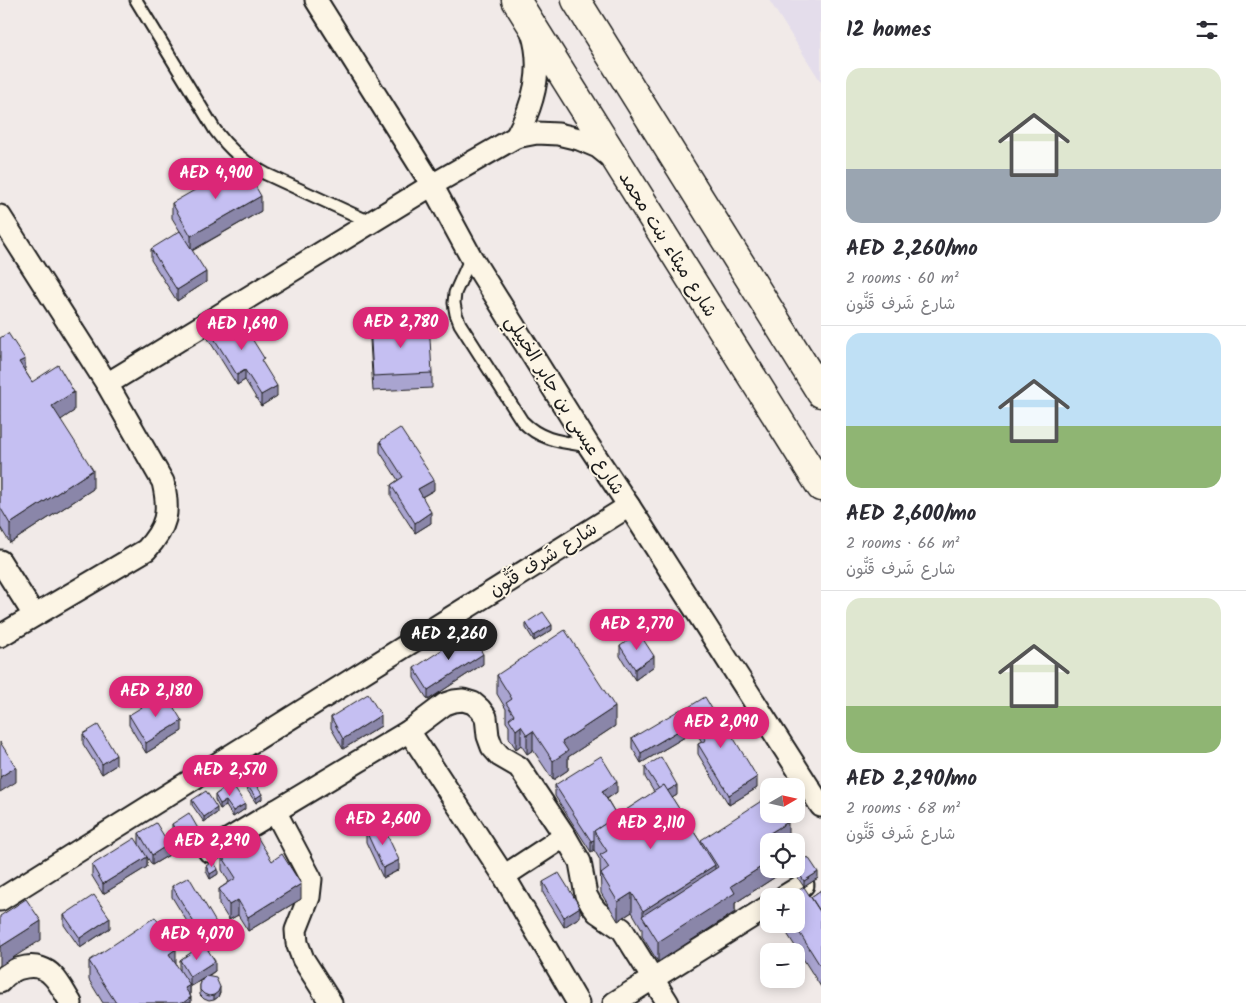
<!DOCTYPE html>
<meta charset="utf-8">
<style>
body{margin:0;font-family:Kalam,"Playpen Sans Arabic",sans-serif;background:#f7f7f7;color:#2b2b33;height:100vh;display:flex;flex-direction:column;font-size:19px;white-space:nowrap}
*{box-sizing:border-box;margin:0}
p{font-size:16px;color:#7c7c81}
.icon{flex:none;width:28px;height:28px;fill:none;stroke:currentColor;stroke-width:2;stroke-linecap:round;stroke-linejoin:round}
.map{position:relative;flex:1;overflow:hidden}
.details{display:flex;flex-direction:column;background:#fff;width:425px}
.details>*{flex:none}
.needle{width:32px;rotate:81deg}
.tools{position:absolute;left:760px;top:778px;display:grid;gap:10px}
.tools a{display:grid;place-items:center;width:45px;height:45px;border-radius:10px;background:#fff;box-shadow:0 2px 12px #0003;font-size:25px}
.price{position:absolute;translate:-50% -42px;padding:0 11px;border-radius:18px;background:#db2777;color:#fff;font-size:16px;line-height:32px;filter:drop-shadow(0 1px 2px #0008)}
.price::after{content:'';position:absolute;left:50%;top:30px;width:15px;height:11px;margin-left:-8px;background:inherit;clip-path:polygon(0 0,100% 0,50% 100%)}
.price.active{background:#222;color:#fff}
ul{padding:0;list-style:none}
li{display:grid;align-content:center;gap:10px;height:265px;padding:0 25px}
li+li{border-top:1px solid #e1e1e2}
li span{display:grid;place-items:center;height:155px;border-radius:15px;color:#555}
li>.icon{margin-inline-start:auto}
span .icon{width:90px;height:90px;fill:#fffc;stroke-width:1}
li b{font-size:21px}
h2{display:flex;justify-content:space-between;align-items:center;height:60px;padding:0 25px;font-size:21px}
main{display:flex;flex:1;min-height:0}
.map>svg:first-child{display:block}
.built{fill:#e4ddeb}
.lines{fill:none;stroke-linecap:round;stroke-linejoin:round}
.service-casing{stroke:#1c1c1c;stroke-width:15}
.minor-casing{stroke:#1c1c1c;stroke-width:25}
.secondary-casing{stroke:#1c1c1c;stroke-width:31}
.service{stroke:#fcf5e5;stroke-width:11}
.minor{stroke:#fcf5e5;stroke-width:21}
.secondary{stroke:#fcf5e5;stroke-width:28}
.wall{fill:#a9a4d0;stroke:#1c1c1c}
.shaded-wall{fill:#8a86a9;stroke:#1c1c1c}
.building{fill:#c5bff2;stroke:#1c1c1c}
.labels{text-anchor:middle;stroke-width:4;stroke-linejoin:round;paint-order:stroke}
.street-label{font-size:18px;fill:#1c1c1c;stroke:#fcf5e5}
</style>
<main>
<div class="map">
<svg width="821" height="1003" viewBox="0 0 821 1003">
<rect width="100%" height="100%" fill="#f1eae8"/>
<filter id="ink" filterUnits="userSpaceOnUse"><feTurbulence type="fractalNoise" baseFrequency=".02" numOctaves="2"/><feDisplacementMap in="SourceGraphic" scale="10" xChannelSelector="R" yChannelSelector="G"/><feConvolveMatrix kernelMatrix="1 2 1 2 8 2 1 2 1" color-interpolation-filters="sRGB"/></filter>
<g filter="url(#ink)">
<path class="built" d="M 769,0 L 821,0 L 821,82 Z"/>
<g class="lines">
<defs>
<g id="service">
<path d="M 136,0 L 215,130 C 229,149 244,163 266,174 L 370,222"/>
<path d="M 471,257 L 455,293 L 454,303 L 456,314 L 460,324 L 522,421 C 541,441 563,442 589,446"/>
</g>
<g id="minor">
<path d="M 316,0 L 432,185 L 471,257 L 589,446 L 629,506 L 821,806"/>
<path d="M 516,137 C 534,104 544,69 532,32"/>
<path d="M 0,216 L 107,384 L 163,482 C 170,512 167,527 146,550 L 0,636"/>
<path d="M 107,384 L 432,185 L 516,137 L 537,133 L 558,134 L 579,139 L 598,147 L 613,159"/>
<path d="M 0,561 L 34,615"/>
<path d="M 409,731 L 504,876 L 578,1003"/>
<path d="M 275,811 L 311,879 L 309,897 L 296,930 L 297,943 L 303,959 L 331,1003"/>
<path d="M 209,851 L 409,731 L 445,704 L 454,701 L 463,700 L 473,703 L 480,709 L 486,717 L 488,736 L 492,747 L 500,756 L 519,767 L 565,836 L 580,862 L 586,895 L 591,904 L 597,912 L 622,929 L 668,1003"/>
<path d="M 504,876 L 565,836"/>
<path d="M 785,896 L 803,885"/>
<path d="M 0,900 L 629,506"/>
<path d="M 0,982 C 12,966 39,960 53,976 C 60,983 65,994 71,1003"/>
<path d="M 614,1003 L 769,906"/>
</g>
<g id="secondary">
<path d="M 516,0 L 821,487"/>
<path d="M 576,0 L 821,393"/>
</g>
</defs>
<use href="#service" class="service-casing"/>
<use href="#minor" class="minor-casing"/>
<use href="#secondary" class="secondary-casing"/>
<use href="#service" class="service"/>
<use href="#minor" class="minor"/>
<use href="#secondary" class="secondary"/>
</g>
<g class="wall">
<path d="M 172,203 L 261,211 L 192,251 L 206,282 L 177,301 L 151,260 L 151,249 L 183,236 L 172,218 Z"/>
<path d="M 370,325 L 432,373 L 432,388 L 373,391 L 370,340 Z"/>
<path d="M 207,327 L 264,365 L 277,396 L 261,406 L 245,380 L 237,385 L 207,337 Z"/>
<path d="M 0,338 L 25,371 L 32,382 L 74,411 L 60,420 L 93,489 L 10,543 L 0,527 Z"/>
<path d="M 380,441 L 434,490 L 422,497 L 431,523 L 415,533 L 391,496 L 391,485 L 398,480 L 380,452 Z"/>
<path d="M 526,623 L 552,630 L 534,641 L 526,628 Z"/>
<path d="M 620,646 L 654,666 L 635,680 L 620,656 Z"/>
<path d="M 483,664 L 428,700 L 414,678 L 414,668 Z"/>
<path d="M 497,675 L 615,726 L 568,757 L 568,770 L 553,780 L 533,750 L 527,754 L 521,745 L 516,749 L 509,738 L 509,726 L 506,722 L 506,709 L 497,694 Z"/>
<path d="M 687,708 L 757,788 L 729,805 L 698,754 L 698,744 L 702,742 L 687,718 Z"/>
<path d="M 129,715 L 182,731 L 146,753 L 129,725 Z"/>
<path d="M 331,717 L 381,726 L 343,749 L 331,728 Z"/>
<path d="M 83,734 L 116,765 L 102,774 L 83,744 Z"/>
<path d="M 690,734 L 641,763 L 632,748 L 632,738 Z"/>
<path d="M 645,767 L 677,795 L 672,798 L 701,843 L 701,840 L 788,841 L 790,841 L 769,841 L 783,869 L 783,872 L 735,903 L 735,912 L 658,962 L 642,936 L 642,929 L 632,912 L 618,921 L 601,893 L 600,860 L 594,850 L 591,852 L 555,796 L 555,785 L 617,792 L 607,799 L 617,816 L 654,792 L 645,777 Z"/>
<path d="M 243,779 L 262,799 L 256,803 L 243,784 Z"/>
<path d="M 223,784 L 245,809 L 233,817 L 226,806 L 220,809 L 215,800 L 215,795 L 223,789 Z"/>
<path d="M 192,800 L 217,813 L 204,822 L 192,805 Z"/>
<path d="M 172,824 L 200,837 L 183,847 L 172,829 Z"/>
<path d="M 366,831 L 399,870 L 383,878 L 366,842 Z"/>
<path d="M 139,833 L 169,855 L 152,865 L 147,857 L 147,867 L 103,894 L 92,876 L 92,865 L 139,844 Z"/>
<path d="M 222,856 L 272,861 L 301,899 L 248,931 L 238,915 L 229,920 L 219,904 L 219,889 L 229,882 L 222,870 Z"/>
<path d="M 206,866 L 218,874 L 210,879 L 206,871 Z"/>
<path d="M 794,869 L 796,869 L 818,878 L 804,887 L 794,872 Z"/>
<path d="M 543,882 L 580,917 L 564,927 L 543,893 Z"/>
<path d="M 172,886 L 221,941 L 208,950 L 215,971 L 207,977 L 220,992 L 218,997 L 214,1000 L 209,1001 L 204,999 L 200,995 L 200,985 L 202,980 L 190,987 L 190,986 L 190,995 L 191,1003 L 103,1003 L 89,980 L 89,961 L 180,970 L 180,960 L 202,946 L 172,897 Z"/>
<path d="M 821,890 L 821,987 L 781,924 L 796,924 L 811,897 Z"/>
<path d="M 64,915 L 110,928 L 80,948 L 64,925 Z"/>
</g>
<g class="shaded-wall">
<path d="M 261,196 L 261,211 L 191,251 L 191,236 Z"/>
<path d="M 206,272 L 206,282 L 177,301 L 177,290 Z"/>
<path d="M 25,359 L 25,378 L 19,362 Z"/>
<path d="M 245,370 L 245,380 L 237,385 L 237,375 Z"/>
<path d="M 277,386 L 277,396 L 261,406 L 261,395 Z"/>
<path d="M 74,392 L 74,411 L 52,426 L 52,406 Z"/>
<path d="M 93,470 L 93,489 L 10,543 L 10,524 Z"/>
<path d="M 434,480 L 434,490 L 418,499 L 418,489 Z"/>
<path d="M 431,512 L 431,523 L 415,533 L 415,523 Z"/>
<path d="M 552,625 L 552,630 L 534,641 L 534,636 Z"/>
<path d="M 483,654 L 483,664 L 428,700 L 428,690 Z"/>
<path d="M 654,656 L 654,666 L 635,680 L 635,669 Z"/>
<path d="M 615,707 L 615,726 L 568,757 L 568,770 L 553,780 L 553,761 L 562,742 Z"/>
<path d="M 381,715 L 381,726 L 343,749 L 343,739 Z"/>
<path d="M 182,721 L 182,731 L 146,753 L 146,743 Z"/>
<path d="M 690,724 L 690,734 L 641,763 L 641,753 Z"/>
<path d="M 521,726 L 521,745 L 516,749 L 516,730 Z"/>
<path d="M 533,731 L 533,750 L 527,754 L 527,735 Z"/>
<path d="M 116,755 L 116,765 L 102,774 L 102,764 Z"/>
<path d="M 16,767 L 16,782 L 0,792 L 0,777 Z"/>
<path d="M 757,777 L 757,788 L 729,805 L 729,795 Z"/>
<path d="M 617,782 L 617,792 L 602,802 L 602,791 Z"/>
<path d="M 677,785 L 677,795 L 662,804 L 662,794 Z"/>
<path d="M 262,794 L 262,799 L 256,803 L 256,798 Z"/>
<path d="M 226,801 L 226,806 L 220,809 L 220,804 Z"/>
<path d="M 245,804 L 245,809 L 233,817 L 233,811 Z"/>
<path d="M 217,808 L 217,813 L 204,822 L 204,817 Z"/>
<path d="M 788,822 L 788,841 L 770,841 L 770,833 Z"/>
<path d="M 200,832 L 200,837 L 183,847 L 183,842 Z"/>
<path d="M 594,840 L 594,850 L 591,852 L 591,841 Z"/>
<path d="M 169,844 L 169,855 L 152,865 L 152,855 Z"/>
<path d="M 147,857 L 147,867 L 103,894 L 103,884 Z"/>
<path d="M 399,860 L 399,870 L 383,878 L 383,868 Z"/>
<path d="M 769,862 L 769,869 L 783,869 L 783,872 L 735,903 L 735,912 L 658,962 L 658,942 L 731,886 Z"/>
<path d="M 715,865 L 715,884 L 643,918 L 643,911 Z"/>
<path d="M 218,869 L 218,874 L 210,879 L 210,874 Z"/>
<path d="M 818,872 L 818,878 L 804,887 L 804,881 Z"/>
<path d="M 301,884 L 301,899 L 248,931 L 248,917 Z"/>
<path d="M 632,893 L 632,912 L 618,921 L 618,902 Z"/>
<path d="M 238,900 L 238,915 L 229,920 L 229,905 Z"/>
<path d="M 580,907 L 580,917 L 564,927 L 564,917 Z"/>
<path d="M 110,918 L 110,928 L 80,948 L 80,938 Z"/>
<path d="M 41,921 L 41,940 L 0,966 L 0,947 Z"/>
<path d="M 221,931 L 221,941 L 205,951 L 205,941 Z"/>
<path d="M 176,949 L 176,969 L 169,954 Z"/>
<path d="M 215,961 L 215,971 L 190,987 L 190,977 Z"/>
<path d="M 190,985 L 190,999 L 191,997 L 191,1003 L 183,1003 L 185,988 Z"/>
<path d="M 220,987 L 220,992 L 218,997 L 214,1000 L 214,995 Z"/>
</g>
<g class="building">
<path d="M 242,163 L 261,196 L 191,236 L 172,203 Z"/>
<path d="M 180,231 L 206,272 L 177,290 L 151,249 Z"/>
<path d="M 234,310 L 264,358 L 261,360 L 277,386 L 261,395 L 245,370 L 237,375 L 207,327 Z"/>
<path d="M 429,322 L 432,373 L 373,376 L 370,325 Z"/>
<path d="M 8,333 L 25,359 L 19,362 L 32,382 L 58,365 L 74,392 L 52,406 L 93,470 L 10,524 L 0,507 L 0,338 Z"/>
<path d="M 400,428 L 434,480 L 418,489 L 431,512 L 415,523 L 391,485 L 403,477 L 380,441 Z"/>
<path d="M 543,612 L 552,625 L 534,636 L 526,623 Z"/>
<path d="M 565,630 L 615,707 L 562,742 L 568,751 L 553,761 L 533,731 L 527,735 L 521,726 L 516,730 L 509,719 L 514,715 L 506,703 L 512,699 L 497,675 Z"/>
<path d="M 469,632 L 483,654 L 428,690 L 414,668 Z"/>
<path d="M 639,633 L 654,656 L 635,669 L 620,646 Z"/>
<path d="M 165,693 L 182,721 L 146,743 L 129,715 Z"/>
<path d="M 368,694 L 381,715 L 343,739 L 331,717 Z"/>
<path d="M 705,697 L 724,729 L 727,727 L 757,777 L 729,795 L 698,744 L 706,740 L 687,708 Z"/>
<path d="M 681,709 L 690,724 L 641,753 L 632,738 Z"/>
<path d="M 98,725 L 116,755 L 102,764 L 83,734 Z"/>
<path d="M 0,742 L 16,767 L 0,777 Z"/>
<path d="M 601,756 L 617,782 L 602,791 L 617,816 L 594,831 L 594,840 L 591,841 L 555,785 Z"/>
<path d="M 661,757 L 677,785 L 667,791 L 664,785 L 659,789 L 645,767 Z"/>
<path d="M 249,775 L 262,794 L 256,798 L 243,779 Z"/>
<path d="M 229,780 L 245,804 L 233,811 L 226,801 L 220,804 L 215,795 L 225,788 L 223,784 Z"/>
<path d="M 664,785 L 715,865 L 643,911 L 632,893 L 618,902 L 601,874 L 609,868 L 600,855 L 607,851 L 594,831 Z"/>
<path d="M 206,791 L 217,808 L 204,817 L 192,800 Z"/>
<path d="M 769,796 L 769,814 L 783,814 L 788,822 L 770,833 L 775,841 L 769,841 L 769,862 L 731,886 L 735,893 L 658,942 L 642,916 L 718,867 L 701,840 Z"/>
<path d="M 189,813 L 200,832 L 183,842 L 172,824 Z"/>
<path d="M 156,823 L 169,844 L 152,855 L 139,833 Z"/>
<path d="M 382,824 L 399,860 L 383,868 L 366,831 Z"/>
<path d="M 256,835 L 272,861 L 282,854 L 301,884 L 248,917 L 238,900 L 229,905 L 219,889 L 236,878 L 222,856 Z"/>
<path d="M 135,838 L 147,857 L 103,884 L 92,865 Z"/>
<path d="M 808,857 L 818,872 L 804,881 L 796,869 L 796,865 Z"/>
<path d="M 213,861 L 218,869 L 210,874 L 206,866 Z"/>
<path d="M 559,873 L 580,907 L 564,917 L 543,882 Z"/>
<path d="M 189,877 L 221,931 L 205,941 L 172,886 Z"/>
<path d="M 804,887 L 821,913 L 821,967 L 794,924 L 796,924 L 796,896 L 789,896 Z"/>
<path d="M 821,890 L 821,910 L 820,911 L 811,897 Z"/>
<path d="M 94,895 L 110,918 L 80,938 L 64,915 Z"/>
<path d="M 26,899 L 41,921 L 0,947 L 0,916 Z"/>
<path d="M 155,917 L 176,949 L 169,954 L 190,985 L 185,988 L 191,997 L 183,1003 L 116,1003 L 89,961 Z"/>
<path d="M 204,944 L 215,961 L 190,977 L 180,960 Z"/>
<path d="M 206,976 L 216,978 L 220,987 L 218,992 L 214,995 L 209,996 L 204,994 L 200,990 L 200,985 L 202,980 Z"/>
</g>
</g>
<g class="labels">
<g class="street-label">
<text transform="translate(668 244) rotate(58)" y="6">شارع ميثاء بنت محمد</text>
<text transform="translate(565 405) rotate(58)" y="6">شارع عيسى بن جابر الخييلي</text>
<text transform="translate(543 559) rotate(-32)" y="6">شارع شَرف قَنُّون</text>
</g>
</g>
</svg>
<div class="tools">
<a><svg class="needle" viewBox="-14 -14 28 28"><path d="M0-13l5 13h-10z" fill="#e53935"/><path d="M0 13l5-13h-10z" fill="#7c7c81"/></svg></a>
<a><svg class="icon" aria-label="locate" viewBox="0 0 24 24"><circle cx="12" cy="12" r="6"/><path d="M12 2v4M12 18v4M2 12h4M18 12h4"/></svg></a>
<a>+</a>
<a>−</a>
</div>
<b class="price" style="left:216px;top:200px">AED 4,900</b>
<b class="price" style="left:401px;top:349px">AED 2,780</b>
<b class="price" style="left:242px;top:351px">AED 1,690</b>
<b class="price" style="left:637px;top:651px">AED 2,770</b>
<b class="price active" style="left:449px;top:661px">AED 2,260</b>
<b class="price" style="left:156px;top:718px">AED 2,180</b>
<b class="price" style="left:721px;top:749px">AED 2,090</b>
<b class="price" style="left:230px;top:797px">AED 2,570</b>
<b class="price" style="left:383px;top:846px">AED 2,600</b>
<b class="price" style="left:651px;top:850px">AED 2,110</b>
<b class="price" style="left:212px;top:868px">AED 2,290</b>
<b class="price" style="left:197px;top:961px">AED 4,070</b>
</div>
<section class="details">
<h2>12 homes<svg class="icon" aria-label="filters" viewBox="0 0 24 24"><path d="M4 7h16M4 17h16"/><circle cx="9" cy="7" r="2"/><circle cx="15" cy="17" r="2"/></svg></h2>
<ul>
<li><span style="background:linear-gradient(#dfe7d0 65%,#9aa5b1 0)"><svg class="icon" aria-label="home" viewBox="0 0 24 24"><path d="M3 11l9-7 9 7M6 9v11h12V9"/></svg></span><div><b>AED 2,260/mo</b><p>2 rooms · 60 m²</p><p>شارع شَرف قَنُّون</p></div></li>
<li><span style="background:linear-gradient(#bfe0f5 60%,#8fb573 0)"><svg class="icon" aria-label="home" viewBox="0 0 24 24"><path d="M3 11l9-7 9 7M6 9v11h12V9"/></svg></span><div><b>AED 2,600/mo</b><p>2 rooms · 66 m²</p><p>شارع شَرف قَنُّون</p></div></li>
<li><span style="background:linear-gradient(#dfe7d0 70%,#8fb573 0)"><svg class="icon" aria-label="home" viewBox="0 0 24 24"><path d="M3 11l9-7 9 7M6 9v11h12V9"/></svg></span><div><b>AED 2,290/mo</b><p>2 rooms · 68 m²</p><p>شارع شَرف قَنُّون</p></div></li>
</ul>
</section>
</main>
